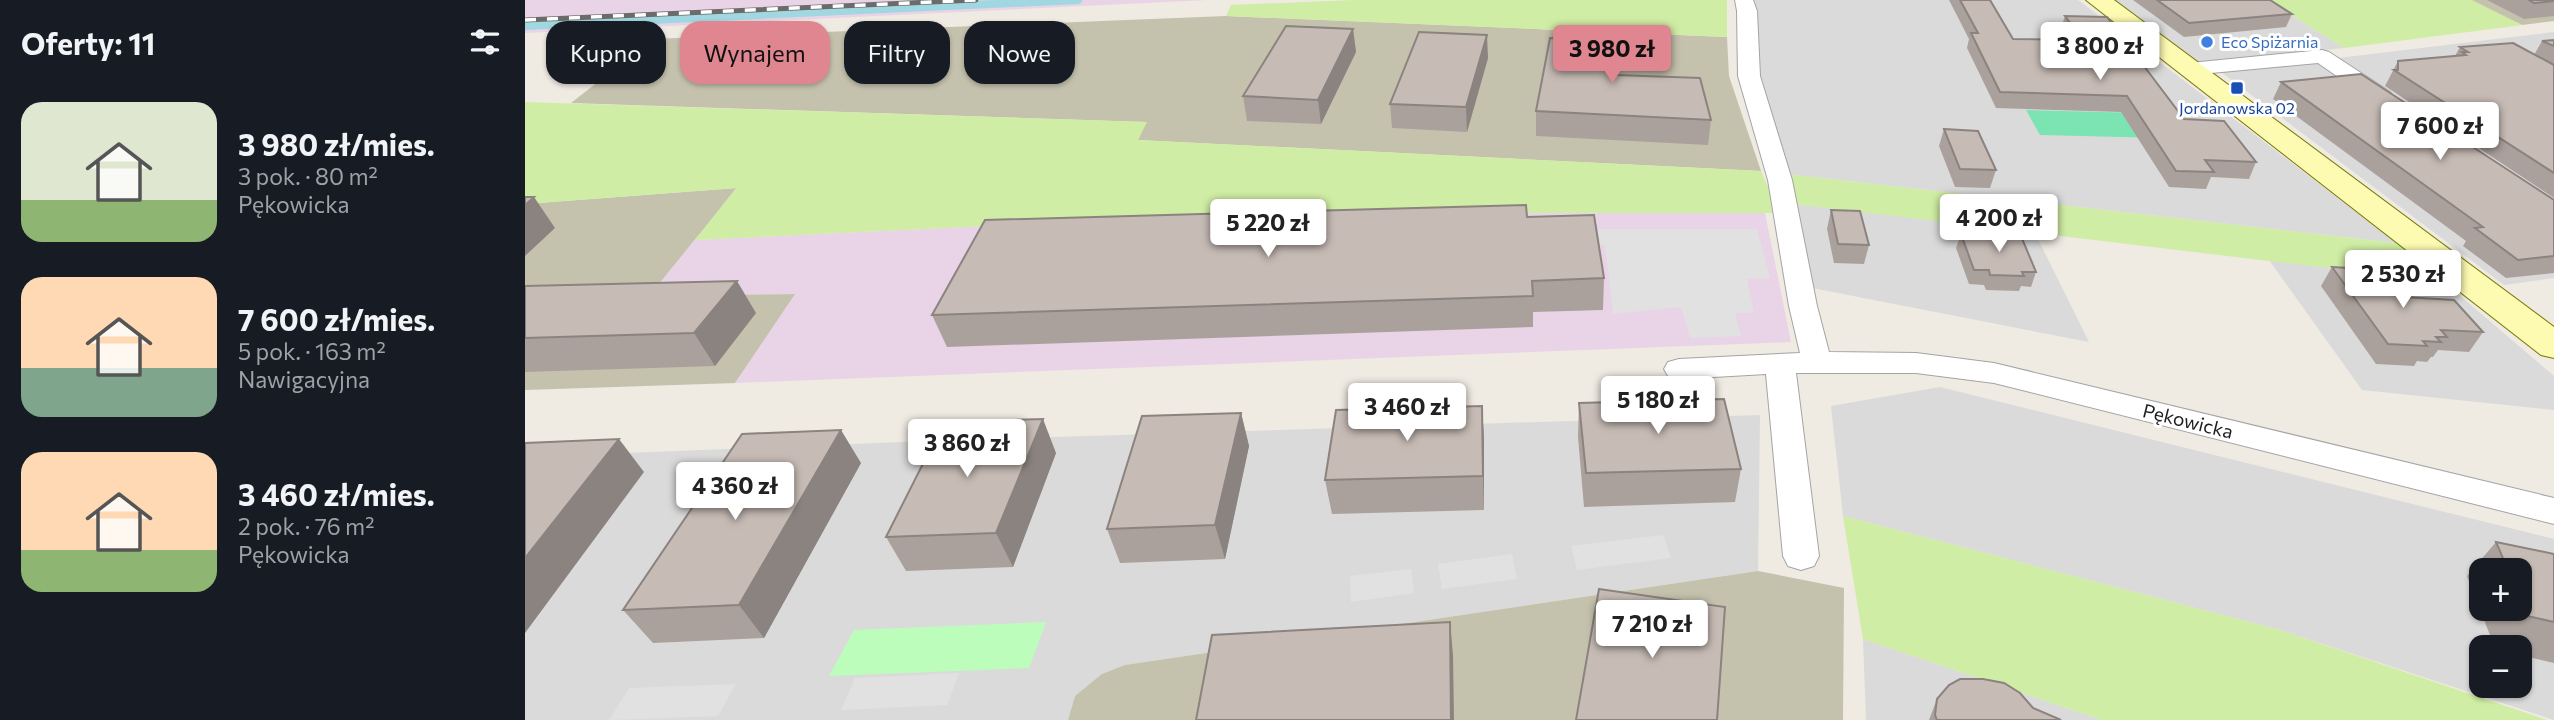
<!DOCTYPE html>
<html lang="pl">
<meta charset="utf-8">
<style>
body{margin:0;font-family:Commissioner,sans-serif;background:#20242c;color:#f1f3f6;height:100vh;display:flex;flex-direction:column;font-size:26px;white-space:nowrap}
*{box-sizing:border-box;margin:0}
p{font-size:23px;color:#9ea1a6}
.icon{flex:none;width:38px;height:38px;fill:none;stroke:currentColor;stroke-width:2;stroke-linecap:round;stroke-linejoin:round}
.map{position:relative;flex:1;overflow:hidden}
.panel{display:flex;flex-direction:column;background:#171b24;width:525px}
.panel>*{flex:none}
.hud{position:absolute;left:21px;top:21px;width:665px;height:63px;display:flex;gap:14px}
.tools{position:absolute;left:1944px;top:558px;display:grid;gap:14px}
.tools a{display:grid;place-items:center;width:63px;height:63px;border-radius:14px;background:#171b24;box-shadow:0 2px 5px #0004;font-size:35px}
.price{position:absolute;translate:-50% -60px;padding:0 16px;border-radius:7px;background:#fff;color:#222;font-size:23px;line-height:46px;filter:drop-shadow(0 2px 4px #0008)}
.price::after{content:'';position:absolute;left:50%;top:42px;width:21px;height:16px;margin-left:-10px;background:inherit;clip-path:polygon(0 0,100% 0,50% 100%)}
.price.current{background:#df8690;color:#111}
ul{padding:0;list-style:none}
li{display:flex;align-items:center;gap:21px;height:175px;padding:0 21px}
li span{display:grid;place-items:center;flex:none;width:196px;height:140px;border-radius:21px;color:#555}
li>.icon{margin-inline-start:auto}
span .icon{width:84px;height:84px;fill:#fffc;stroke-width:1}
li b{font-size:30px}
h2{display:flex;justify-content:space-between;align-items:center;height:84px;padding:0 21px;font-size:30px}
.pill{padding:0 24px;border-radius:21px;background:#171b24;box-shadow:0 2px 5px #0004;font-size:24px;line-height:63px}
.pill.current{background:#df8690;color:#111}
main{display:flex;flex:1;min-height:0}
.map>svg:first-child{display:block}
.residential{fill:#dbdada;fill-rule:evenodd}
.industrial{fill:#e9d4e7}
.construction{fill:#c4c2ad}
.grass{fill:#cfeda4}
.park{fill:#bdfdbc}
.pitch{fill:#7be4b2}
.parking{fill:#e1e1e1}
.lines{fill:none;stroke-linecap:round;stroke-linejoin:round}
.stream{stroke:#a0d7e0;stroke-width:8}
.street-casing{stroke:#a4a4a4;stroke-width:2}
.secondary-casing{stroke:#767800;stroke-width:2}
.street{fill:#fff;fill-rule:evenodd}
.secondary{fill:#fdfab2;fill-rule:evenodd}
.rail-casing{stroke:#6b6b6b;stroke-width:5}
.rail{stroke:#fff;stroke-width:3.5;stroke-dasharray:11;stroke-linecap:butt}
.wall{fill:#aba19c;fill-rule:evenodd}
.shaded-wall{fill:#8b837f}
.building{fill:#c7bbb5;stroke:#8b837f;stroke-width:2}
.shop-dot{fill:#3f7fe0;stroke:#fff;stroke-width:2.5}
.transit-dot{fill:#1a4fb4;stroke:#fff;stroke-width:2.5}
.labels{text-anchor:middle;stroke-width:6;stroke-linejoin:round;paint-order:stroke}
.far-shop-label{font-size:16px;fill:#366cbe;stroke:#fff;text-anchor:start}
.far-transit-label{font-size:16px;fill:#164399;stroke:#fff}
.street-label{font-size:19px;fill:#1d1d1d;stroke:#fff}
</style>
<main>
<section class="panel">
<h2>Oferty: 11<svg class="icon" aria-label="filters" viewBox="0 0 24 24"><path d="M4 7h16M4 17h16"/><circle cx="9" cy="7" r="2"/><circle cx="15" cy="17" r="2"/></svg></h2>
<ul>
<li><span style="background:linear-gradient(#dfe7d0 70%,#8fb573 0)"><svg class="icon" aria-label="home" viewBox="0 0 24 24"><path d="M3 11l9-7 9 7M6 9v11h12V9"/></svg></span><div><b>3 980 zł/mies.</b><p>3 pok. · 80 m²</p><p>Pękowicka</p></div></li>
<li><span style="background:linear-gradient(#ffd9b3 65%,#7fa58c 0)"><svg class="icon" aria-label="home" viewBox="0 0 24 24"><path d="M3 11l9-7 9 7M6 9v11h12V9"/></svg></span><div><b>7 600 zł/mies.</b><p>5 pok. · 163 m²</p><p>Nawigacyjna</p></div></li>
<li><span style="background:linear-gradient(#ffd9b3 70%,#8fb573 0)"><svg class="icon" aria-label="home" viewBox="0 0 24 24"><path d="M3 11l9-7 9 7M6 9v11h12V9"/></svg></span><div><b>3 460 zł/mies.</b><p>2 pok. · 76 m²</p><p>Pękowicka</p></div></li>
</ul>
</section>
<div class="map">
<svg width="2029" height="720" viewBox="0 0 2029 720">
<rect width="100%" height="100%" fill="#efeae2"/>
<g class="residential">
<path d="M 1226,0 L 1553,0 L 1872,243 L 1261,174 L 1229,67 Z"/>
<path d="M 1587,0 L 1742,0 L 1819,48 L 1674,64 Z"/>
<path d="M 2029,32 L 2029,278 L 1979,285 L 1696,72 Z"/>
<path d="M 1269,204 L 1509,231 L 1564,342 L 1282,287 Z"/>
<path d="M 1744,260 L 1919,282 L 2029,376 L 2029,410 L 1837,390 Z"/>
<path d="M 1415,387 L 2029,539 L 2029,720 L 1755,630 L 1318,516 L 1306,406 ZM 1956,570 L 1995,570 L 1995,609 L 1956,609 ZM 1956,648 L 1995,648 L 1995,686 L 1956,686 Z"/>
<path d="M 1235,415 L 1233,571 L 600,665 L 550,696 L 543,720 L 0,720 L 0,457 L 404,441 Z"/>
<path d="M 1338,639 L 1577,720 L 1341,720 Z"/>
</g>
<g class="industrial">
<path d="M 0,0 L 682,0 L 0,33 Z"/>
<path d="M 731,213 L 1240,213 L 1266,342 L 210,383 L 269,294 L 123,297 L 170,240 Z"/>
</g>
<g class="construction">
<path d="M 1944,0 L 2029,0 L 2029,21 L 1997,25 Z"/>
<path d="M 701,16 L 1202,37 L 1204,76 L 1236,171 L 613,140 L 621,122 L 46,103 L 128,39 Z"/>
<path d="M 212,188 L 124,296 L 270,294 L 210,383 L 0,390 L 0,204 Z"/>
<path d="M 1233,571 L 1319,588 L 1318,720 L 543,720 L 550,696 L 577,674 L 600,665 Z"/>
</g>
<g class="grass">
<path d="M 828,0 L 1202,0 L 1202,37 L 701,16 L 706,5 Z"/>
<path d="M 1742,0 L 1947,0 L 1997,25 L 1819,48 Z"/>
<path d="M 0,102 L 622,122 L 613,140 L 1236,171 L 1254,213 L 731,213 L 170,240 L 211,188 L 0,204 Z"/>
<path d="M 1261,174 L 1872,243 L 1919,282 L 1269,204 Z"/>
<path d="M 1318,516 L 1755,630 L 2022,720 L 1577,720 L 1338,639 Z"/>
</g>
<path class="park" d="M 521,622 L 504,668 L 304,676 L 329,630 Z"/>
<path class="pitch" d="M 1501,110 L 1619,113 L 1637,138 L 1515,135 Z"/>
<g class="parking">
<path d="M 1002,229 L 1232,229 L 1245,278 L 1222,279 L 1229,313 L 1210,313 L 1216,336 L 1165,338 L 1156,307 L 1088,314 L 1080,245 L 1004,247 Z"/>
<path d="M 1138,535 L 1146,558 L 1052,570 L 1046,546 Z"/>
<path d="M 987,554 L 992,579 L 917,589 L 913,564 Z"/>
<path d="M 886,569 L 889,593 L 826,602 L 825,576 Z"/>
<path d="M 434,673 L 422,705 L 316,710 L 330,678 Z"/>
<path d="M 211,684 L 193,716 L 84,720 L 104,688 Z"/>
</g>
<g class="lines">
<path class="stream" d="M 0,26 L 553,0"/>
<defs>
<g id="street">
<path d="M 1210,0 L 1228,0 L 1232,11 L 1235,76 L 1267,180 L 1292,306 L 1304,352 L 1391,353 L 1469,363 L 2029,498 L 2029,524 L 1469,383 L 1391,373 L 1271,373 L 1294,556 L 1289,566 L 1276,570 L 1263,566 L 1258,556 L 1241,374 L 1154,379 L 1143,376 L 1139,369 L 1143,362 L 1154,359 L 1275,353 L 1264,306 L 1243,180 L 1213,76 L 1212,11 Z"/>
<path d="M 1797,50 L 1804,52 L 1865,92 L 1868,97 L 1865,102 L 1849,102 L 1793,63 L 1665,75 L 1658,73 L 1655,69 L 1658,65 L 1665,63 Z"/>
</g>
<path id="secondary" d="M 1561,0 L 1589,0 L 2029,327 L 2029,358 L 2016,355 Z"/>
</defs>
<use href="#street" class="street-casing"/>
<use href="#secondary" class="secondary-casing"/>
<use href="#street" class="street"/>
<use href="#secondary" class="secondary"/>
<defs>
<path id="rail" d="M 0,20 L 451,0"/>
</defs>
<use href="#rail" class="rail-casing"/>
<use href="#rail" class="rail"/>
</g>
<g class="wall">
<path d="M 1424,0 L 1465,0 L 1488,39 L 1542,40 L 1535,31 L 1540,16 L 1659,119 L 1731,162 L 1724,179 L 1686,177 L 1681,189 L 1644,187 L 1596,112 L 1471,108 L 1442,48 L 1444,39 Z"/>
<path d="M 1608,0 L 1745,0 L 1767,14 L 1761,27 L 1659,37 Z"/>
<path d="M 1962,0 L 2029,0 L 2029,16 L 1999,19 Z"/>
<path d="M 828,29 L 831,52 L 796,124 L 722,121 L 718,96 Z"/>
<path d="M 2029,40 L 2029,198 L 1860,86 L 1873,61 L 1930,56 L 1935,47 L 2009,55 L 2017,41 Z"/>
<path d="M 963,58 L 942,132 L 867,128 L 865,104 Z"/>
<path d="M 1093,75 L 1186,120 L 1183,145 L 1011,136 L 1011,111 Z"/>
<path d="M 1756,82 L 2029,200 L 2029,273 L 1981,278 L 1938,246 L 1941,241 L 1748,99 Z"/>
<path d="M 1419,129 L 1471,170 L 1465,188 L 1430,187 L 1414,146 Z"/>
<path d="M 1306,210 L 1344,245 L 1339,264 L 1309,263 L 1302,229 Z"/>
<path d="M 1002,217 L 1079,278 L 1078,310 L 1008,312 L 1008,327 L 422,347 L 407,315 Z"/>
<path d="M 1436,234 L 1511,272 L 1506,287 L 1496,286 L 1494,291 L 1461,290 L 1459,285 L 1444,284 L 1431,248 Z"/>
<path d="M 1807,267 L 1878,297 L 1958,332 L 1944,352 L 1913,350 L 1908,357 L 1906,357 L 1902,362 L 1892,361 L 1889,366 L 1851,364 L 1796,286 Z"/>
<path d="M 0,286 L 231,313 L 190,366 L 0,372 Z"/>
<path d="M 1054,403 L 1216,469 L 1210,502 L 1059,507 L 1053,437 Z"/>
<path d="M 957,406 L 959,440 L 959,510 L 807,514 L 800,480 Z"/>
<path d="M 716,413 L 724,446 L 700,559 L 595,563 L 582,529 Z"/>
<path d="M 531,453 L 488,567 L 381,571 L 361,537 Z"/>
<path d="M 336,463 L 239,638 L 128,643 L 98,610 Z"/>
<path d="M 1971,542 L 2029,554 L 2029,663 L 1995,655 L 1995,648 L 1970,648 L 1942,576 ZM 1956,570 L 1995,570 L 1995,609 L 1956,609 Z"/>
<path d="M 1412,699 L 1508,708 L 1536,720 L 1404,720 Z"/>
</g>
<g class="shaded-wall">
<path d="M 828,29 L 831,52 L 796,124 L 793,100 Z"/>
<path d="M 962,35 L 963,58 L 942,132 L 941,107 Z"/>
<path d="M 9,197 L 30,228 L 0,256 L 0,205 Z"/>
<path d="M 212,281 L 231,313 L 190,366 L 169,333 Z"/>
<path d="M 957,406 L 959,440 L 959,510 L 958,476 Z"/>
<path d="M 716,413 L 724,446 L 700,559 L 690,525 Z"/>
<path d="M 518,419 L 531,453 L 488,567 L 471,533 Z"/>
<path d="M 316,430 L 336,463 L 239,638 L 214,605 Z"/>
<path d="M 94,439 L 119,472 L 0,633 L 0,558 Z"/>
<path d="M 925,622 L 928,655 L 929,720 L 926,720 Z"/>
</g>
<g class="building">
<path d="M 1435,0 L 1465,0 L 1488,39 L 1558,40 L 1540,16 L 1582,17 L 1659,119 L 1699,121 L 1731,162 L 1680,160 L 1689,172 L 1651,171 L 1602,96 L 1475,92 L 1446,33 L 1453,33 Z"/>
<path d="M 1632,0 L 1745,0 L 1767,14 L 1664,23 Z"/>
<path d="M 2004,0 L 2029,0 L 2029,1 L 2009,3 Z"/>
<path d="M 761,26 L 828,29 L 793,100 L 718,96 Z"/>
<path d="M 894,32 L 962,35 L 941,107 L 865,104 Z"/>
<path d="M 1025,38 L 1095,41 L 1092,75 L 1175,78 L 1186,120 L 1011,111 Z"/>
<path d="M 2029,40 L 2029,46 L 2017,41 Z"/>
<path d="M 1988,43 L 2029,65 L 2029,173 L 1869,70 L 1873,70 L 1873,61 L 1941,55 L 1937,52 L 1943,52 L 1935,47 Z"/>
<path d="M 1836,74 L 2029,200 L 2029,256 L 1993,260 L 1950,228 L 1958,227 L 1756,82 Z"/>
<path d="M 1419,129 L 1453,131 L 1471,170 L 1435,169 Z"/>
<path d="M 0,197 L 9,197 L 0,205 Z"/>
<path d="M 1001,205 L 1002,217 L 1069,215 L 1079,278 L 1007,281 L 1008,296 L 407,315 L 460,220 Z"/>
<path d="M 1306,210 L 1335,211 L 1344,245 L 1313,244 Z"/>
<path d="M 1436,234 L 1496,236 L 1511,272 L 1497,272 L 1499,276 L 1465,275 L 1464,270 L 1449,270 Z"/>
<path d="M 1807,267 L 1857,270 L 1878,297 L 1929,300 L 1958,332 L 1916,330 L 1922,337 L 1911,337 L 1916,342 L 1898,341 L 1902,346 L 1863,344 Z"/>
<path d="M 212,281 L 169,333 L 0,338 L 0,286 Z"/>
<path d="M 1199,399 L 1216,469 L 1061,473 L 1054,403 Z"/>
<path d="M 957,406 L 958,476 L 800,480 L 811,410 Z"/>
<path d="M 716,413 L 690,525 L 582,529 L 617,416 Z"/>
<path d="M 518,419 L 471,533 L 361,537 L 419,422 Z"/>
<path d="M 316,430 L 214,605 L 98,610 L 217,434 Z"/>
<path d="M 94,439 L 0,558 L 0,443 Z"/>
<path d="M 1971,542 L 2029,554 L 2029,622 L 2002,616 L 1995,599 L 1995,570 L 1983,570 Z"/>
<path d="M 1074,589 L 1200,607 L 1192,720 L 1051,720 Z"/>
<path d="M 925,622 L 926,720 L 671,720 L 687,635 Z"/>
<path d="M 1435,679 L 1458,679 L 1479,683 L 1495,693 L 1508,708 L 1536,720 L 1412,720 L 1410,715 L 1412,699 L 1424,685 Z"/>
</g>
<circle class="shop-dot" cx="1682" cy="42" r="7"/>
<rect class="transit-dot" x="1705" y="81" width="14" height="14" rx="3.5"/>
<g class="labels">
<g class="far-shop-label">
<text x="1696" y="48">Eco Spiżarnia</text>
</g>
<g class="far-transit-label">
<text x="1712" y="114">Jordanowska 02</text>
</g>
<g class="street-label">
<text transform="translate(1663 421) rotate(14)" y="7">Pękowicka</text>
</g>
</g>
</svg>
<div class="tools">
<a>+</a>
<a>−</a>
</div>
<b class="price" style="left:1575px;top:82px">3 800 zł</b>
<b class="price current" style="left:1087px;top:85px">3 980 zł</b>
<b class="price" style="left:1915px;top:162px">7 600 zł</b>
<b class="price" style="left:1474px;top:254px">4 200 zł</b>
<b class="price" style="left:743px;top:259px">5 220 zł</b>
<b class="price" style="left:1878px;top:310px">2 530 zł</b>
<b class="price" style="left:1133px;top:436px">5 180 zł</b>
<b class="price" style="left:882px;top:443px">3 460 zł</b>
<b class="price" style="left:442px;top:479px">3 860 zł</b>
<b class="price" style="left:210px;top:522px">4 360 zł</b>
<b class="price" style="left:1127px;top:660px">7 210 zł</b>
<div class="hud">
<a class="pill">Kupno</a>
<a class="pill current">Wynajem</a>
<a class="pill">Filtry</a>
<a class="pill">Nowe</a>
</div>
</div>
</main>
